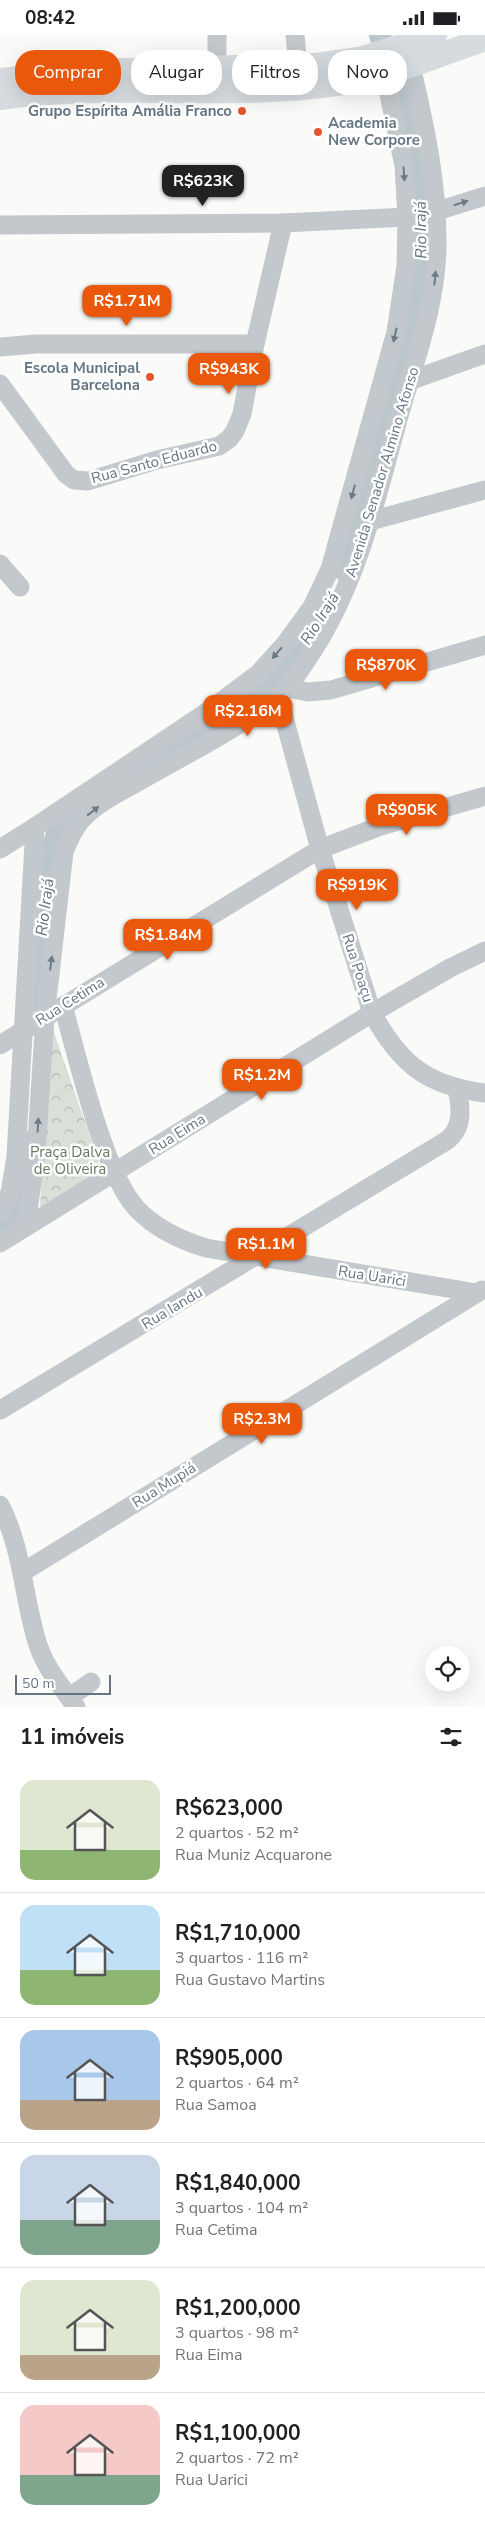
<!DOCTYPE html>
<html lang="pt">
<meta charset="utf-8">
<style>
body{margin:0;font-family:"Nunito Sans",sans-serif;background:#f6f6f6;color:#202124;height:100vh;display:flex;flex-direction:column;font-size:19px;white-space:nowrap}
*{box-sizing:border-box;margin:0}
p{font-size:16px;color:#757577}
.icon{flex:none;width:28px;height:28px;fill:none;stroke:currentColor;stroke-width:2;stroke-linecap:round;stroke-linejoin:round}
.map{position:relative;height:1672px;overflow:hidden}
.drawer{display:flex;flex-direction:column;background:#fff;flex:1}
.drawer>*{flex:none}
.top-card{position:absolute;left:15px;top:15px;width:455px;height:45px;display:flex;gap:10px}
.buttons{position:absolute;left:425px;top:1611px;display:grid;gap:10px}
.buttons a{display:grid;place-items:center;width:45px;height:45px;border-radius:50%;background:#fff;box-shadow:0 5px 20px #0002;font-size:25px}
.scale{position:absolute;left:15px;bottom:12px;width:96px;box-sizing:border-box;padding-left:5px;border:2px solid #657683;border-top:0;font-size:14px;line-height:18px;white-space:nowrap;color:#657683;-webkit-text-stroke:4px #fff;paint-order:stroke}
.price{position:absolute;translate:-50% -42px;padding:0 11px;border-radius:10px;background:#ea580c;color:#fff;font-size:16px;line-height:32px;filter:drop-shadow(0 1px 2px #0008)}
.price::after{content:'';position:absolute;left:50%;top:30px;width:15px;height:11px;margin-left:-8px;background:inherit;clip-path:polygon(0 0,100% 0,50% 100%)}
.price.active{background:#222;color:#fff}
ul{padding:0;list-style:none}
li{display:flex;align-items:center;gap:15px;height:125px;padding:0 20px}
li+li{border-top:1px solid #e0e0e0}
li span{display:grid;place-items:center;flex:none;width:140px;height:100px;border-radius:15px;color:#555}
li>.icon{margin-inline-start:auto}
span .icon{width:60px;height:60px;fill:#fffc;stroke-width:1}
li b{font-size:21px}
h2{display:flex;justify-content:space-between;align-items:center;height:60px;padding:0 20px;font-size:21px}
.tag{padding:0 18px;border-radius:20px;background:#fff;box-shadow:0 5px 20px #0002;font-size:18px;line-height:45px}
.tag.active{background:#ea580c;color:#fff}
.status{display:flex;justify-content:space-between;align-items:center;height:35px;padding:0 25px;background:#fff;direction:ltr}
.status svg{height:14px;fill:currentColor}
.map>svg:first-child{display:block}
.park{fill:url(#park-crowns)}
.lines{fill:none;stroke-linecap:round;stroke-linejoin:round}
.river{stroke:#bbc7cb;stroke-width:22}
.minor{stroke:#c3c8cc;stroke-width:19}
.major{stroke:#d6dbdf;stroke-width:24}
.oneway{fill:#6a7a87}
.poi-dot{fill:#e4572e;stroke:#fff;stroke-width:2}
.labels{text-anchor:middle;stroke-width:5;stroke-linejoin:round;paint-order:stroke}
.poi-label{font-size:15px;font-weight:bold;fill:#657683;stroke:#fff;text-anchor:end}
.street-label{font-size:15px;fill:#657683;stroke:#fff}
.park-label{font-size:15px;fill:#687a64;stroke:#fff}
.water-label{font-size:16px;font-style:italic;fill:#60757c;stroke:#fff}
</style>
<div class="status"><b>08:42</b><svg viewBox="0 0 49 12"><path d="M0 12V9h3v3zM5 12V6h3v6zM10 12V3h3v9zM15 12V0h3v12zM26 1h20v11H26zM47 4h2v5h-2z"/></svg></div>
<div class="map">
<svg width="485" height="1672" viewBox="0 0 485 1672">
<defs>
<pattern id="park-crowns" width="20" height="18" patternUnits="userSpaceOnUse" patternTransform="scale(1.25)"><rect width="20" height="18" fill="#dadfd7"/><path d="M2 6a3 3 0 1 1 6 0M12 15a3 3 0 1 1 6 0" fill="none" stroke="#b4b9b4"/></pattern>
</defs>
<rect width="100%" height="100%" fill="#fafaf8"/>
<path class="park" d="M 50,986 L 103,1139 L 40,1174 Z"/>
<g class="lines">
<g class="river">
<path d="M 380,0 L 381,3"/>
<path d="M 344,535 L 406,315 L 419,247 L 422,207 L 419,147 L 402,57"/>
<path d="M 33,966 C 39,914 39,839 60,792 C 64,785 72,778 78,772 L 211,690 L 269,649 L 309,604 L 325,578"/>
<path d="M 0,1192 C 22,1167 23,1138 25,1107"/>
</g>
<g class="minor">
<path d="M 295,0 L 298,31"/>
<path d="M 217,32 L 217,0"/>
<path d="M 437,176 L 485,161"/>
<path d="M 0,190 L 283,188 L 407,182"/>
<path d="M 0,312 L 36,309 L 255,309"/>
<path d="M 409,346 L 485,319"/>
<path d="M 0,349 L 66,439 L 74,445 L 88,446 L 157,425 L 219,411 L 229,404 L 235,396 L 242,379 L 255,309 L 283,188"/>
<path d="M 370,486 L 485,455"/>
<path d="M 0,529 L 20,552"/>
<path d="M 286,653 L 308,657 L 331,655 L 485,610"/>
<path d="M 278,661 L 320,814 L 372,978 C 400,1029 427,1051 485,1058"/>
<path d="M 0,814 L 35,792"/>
<path d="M 63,971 C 78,1023 103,1137 137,1174 C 156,1194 180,1205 206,1213 L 477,1258"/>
<path d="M 0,1010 L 320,814 L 378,792 L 485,761"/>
<path d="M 0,1177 L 10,1158 L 16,1121 L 35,792 L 207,677 L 259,638 L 285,609 L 312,572 L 330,534 L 396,297 L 406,231 L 407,182 L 404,131 L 385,40"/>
<path d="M 26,1190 L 36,1119 L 45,982 L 64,817 C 68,807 72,797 79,788 C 93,770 117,759 136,748 C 181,722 237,695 277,662 C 292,649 303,631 314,614 C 359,543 377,461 399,381 C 415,325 436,271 437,212 C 438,150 425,91 411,31"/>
<path d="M 0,1208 L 372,978 L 450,933 L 485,916"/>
<path d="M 0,1375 L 446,1106 C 464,1093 461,1073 457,1053"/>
<path d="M 0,1470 C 23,1514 23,1563 38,1610 C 46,1634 62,1652 76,1672"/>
<path d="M 23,1537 L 482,1255"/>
<path d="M 70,1662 L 91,1647"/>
</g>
<g class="major">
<path d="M 0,45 L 86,36 L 315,30 L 363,23 L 435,0"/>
<path d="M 0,63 C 112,47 225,65 337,49 C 388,42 436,21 485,4"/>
</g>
</g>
<defs><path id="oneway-solid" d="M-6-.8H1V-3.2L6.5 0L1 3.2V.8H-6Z" transform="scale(1.25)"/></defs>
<g class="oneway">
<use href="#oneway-solid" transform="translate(404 139) rotate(86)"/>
<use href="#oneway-solid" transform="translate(461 168) rotate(-17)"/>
<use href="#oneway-solid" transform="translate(435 243) rotate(-85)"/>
<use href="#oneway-solid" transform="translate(395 300) rotate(103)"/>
<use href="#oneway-solid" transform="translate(353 457) rotate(105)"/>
<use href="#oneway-solid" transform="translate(277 618) rotate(131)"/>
<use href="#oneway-solid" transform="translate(93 776) rotate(-38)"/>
<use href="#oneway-solid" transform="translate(51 928) rotate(-83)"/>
<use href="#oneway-solid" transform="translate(38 1090) rotate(-87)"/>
</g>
<g class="poi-dot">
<circle cx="242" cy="76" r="5"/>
<circle cx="318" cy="97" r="5"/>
<circle cx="150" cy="342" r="5"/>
</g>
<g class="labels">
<g class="poi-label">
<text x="232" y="81">Grupo Espírita Amália Franco</text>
<text x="328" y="93" text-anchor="start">Academia<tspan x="328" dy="17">New Corpore</tspan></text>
<text x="140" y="338">Escola Municipal<tspan x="140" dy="17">Barcelona</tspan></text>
</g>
<g class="street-label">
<text transform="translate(154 427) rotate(-15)" y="5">Rua Santo Eduardo</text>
<text transform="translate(382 437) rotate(-73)" y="5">Avenida Senador Almino Afonso</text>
<text transform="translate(358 933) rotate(72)" y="5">Rua Poaçu</text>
<text transform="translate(70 966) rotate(-32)" y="5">Rua Cetima</text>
<text transform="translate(177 1099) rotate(-32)" y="5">Rua Eima</text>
<text transform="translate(372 1241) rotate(9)" y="5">Rua Uarici</text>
<text transform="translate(172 1273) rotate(-31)" y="5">Rua Iandu</text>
<text transform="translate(164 1450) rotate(-32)" y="5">Rua Mupiá</text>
</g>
<g class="park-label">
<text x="70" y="1122">Praça Dalva<tspan x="70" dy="17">de Oliveira</tspan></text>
</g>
<g class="water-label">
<text transform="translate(420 195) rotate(-91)" y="6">Rio Irajá</text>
<text transform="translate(319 583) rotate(-58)" y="6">Rio Irajá</text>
<text transform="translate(44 872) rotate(-83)" y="6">Rio Irajá</text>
</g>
</g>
</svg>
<div class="buttons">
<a><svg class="icon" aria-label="locate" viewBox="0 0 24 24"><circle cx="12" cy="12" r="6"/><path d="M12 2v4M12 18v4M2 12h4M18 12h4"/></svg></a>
</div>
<div class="scale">50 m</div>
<b class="price active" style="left:203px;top:172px">R$623K</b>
<b class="price" style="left:127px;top:292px">R$1.71M</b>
<b class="price" style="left:229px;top:360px">R$943K</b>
<b class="price" style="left:386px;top:656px">R$870K</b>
<b class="price" style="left:248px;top:702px">R$2.16M</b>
<b class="price" style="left:407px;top:801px">R$905K</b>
<b class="price" style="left:357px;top:876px">R$919K</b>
<b class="price" style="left:168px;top:926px">R$1.84M</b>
<b class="price" style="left:262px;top:1066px">R$1.2M</b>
<b class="price" style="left:266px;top:1235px">R$1.1M</b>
<b class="price" style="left:262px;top:1410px">R$2.3M</b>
<div class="top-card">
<a class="tag active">Comprar</a>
<a class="tag">Alugar</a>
<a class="tag">Filtros</a>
<a class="tag">Novo</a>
</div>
</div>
<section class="drawer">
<h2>11 imóveis<svg class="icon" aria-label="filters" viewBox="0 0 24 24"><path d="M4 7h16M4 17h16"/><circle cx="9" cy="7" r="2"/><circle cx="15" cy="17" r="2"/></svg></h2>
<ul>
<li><span style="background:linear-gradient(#dfe7d0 70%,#8fb573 0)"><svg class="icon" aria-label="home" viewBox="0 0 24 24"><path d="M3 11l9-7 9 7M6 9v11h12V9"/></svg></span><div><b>R$623,000</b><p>2 quartos · 52 m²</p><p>Rua Muniz Acquarone</p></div></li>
<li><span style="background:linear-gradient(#bfe0f5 65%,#8fb573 0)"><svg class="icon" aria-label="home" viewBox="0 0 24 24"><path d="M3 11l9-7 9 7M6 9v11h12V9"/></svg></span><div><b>R$1,710,000</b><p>3 quartos · 116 m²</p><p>Rua Gustavo Martins</p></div></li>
<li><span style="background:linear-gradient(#a9c7e8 70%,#b9a48a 0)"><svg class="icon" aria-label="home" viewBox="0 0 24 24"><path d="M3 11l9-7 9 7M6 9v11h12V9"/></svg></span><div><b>R$905,000</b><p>2 quartos · 64 m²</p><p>Rua Samoa</p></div></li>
<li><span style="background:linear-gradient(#c9d6e8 65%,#7fa58c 0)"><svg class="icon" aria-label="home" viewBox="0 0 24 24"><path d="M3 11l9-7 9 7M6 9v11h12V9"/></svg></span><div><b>R$1,840,000</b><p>3 quartos · 104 m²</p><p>Rua Cetima</p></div></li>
<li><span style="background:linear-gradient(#dfe7d0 75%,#b9a48a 0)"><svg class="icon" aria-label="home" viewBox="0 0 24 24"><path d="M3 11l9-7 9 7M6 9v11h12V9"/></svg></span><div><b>R$1,200,000</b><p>3 quartos · 98 m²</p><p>Rua Eima</p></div></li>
<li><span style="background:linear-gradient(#f6c9c9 70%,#7fa58c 0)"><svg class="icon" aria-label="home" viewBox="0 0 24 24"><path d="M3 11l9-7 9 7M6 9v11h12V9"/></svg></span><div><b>R$1,100,000</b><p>2 quartos · 72 m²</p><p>Rua Uarici</p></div></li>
</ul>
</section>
